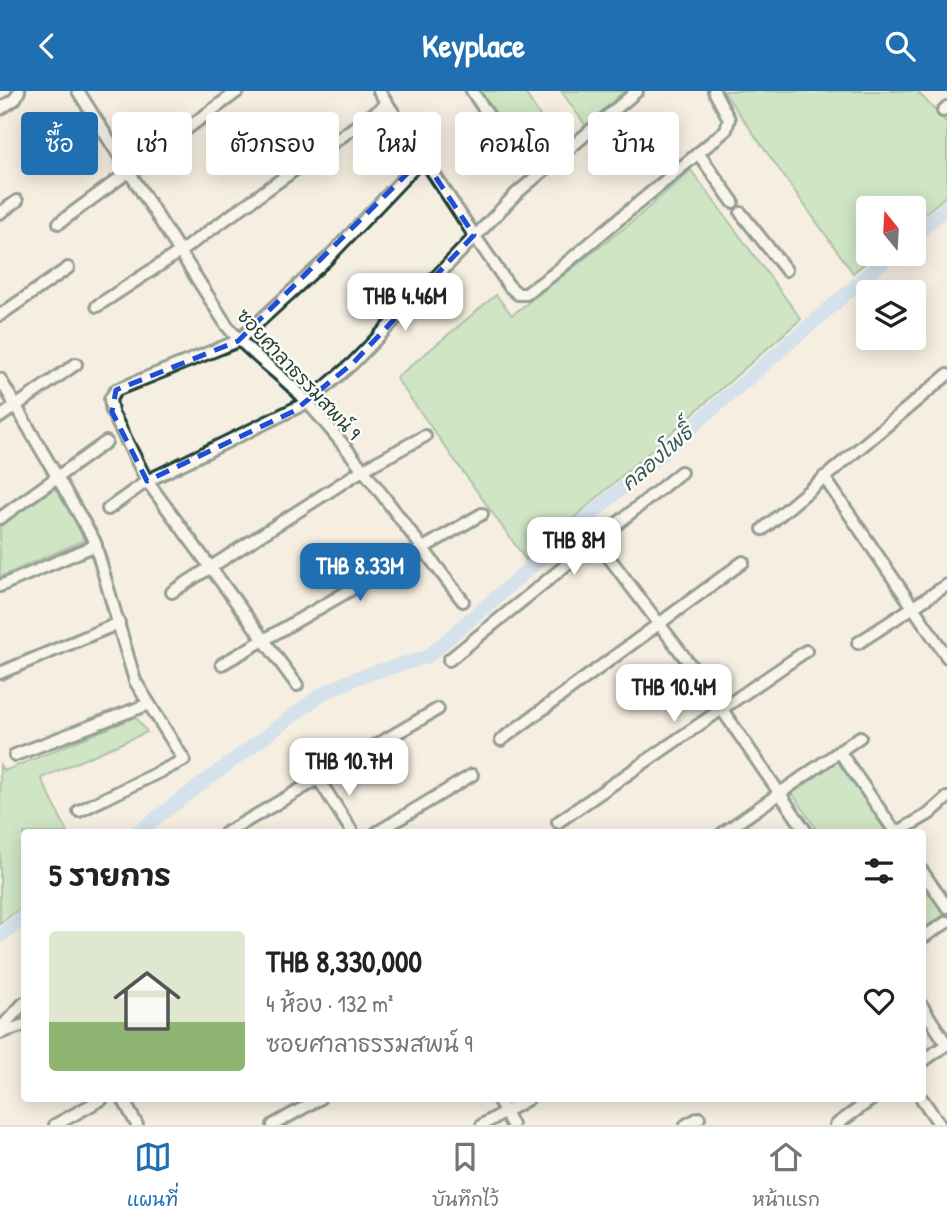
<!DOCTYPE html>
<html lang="th">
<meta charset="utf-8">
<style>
body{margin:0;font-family:"Patrick Hand","Playpen Sans Thai",sans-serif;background:#f6f6f6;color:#222;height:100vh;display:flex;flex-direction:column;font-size:26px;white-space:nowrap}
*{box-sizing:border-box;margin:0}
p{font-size:23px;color:#767676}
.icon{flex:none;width:38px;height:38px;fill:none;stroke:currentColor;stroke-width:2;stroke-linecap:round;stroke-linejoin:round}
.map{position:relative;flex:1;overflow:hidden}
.drawer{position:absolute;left:21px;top:738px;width:905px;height:273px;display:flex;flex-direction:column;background:#fff;border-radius:7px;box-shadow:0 4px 18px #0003}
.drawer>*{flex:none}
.top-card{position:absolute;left:21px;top:21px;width:906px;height:63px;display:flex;gap:14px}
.needle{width:46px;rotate:342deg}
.controls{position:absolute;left:856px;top:105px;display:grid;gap:14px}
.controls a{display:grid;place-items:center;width:70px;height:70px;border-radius:7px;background:#fff;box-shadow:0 4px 18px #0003;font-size:35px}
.price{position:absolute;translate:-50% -60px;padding:0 16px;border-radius:14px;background:#fff;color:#222;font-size:23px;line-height:46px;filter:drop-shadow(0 2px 4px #0008)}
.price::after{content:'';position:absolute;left:50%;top:42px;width:21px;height:16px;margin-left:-10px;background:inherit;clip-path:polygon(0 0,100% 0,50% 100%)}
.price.current{background:#1f6fb2;color:#fff}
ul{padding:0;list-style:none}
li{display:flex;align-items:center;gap:21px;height:175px;padding:0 28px}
li span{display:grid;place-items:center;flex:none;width:196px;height:140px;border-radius:7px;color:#555}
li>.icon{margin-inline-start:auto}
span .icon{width:84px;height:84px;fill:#fffc;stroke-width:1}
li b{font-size:30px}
h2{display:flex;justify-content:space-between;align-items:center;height:84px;padding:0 28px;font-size:30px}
.chip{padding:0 24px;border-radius:7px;background:#fff;box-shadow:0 4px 18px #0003;font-size:24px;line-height:63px}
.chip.current{background:#1f6fb2;color:#fff}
header{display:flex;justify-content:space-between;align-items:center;height:91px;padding:0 28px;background:#1f6fb2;color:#fff;font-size:32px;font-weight:700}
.menu{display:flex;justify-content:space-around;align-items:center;height:98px;border-top:2px solid #e0e0e0;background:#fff;font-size:19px;color:#767676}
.menu a{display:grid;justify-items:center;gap:4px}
.menu .current{color:#1f6fb2}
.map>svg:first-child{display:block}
.green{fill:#9fdaa0;stroke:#5f8c6a;stroke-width:2}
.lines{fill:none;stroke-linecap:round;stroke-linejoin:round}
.canal{stroke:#add3f6;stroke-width:14}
.street-casing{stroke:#1f3d34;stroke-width:16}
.street{stroke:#fdfcf7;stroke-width:10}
.marked{fill:none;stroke:#1d4ed8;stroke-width:5;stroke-dasharray:14 9;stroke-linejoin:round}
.labels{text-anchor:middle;stroke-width:5;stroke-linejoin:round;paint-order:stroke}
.street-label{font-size:19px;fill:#1f3d34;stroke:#fdfcf7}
.water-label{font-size:21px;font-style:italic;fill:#3b5b5b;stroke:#fdfcf7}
</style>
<header><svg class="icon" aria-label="back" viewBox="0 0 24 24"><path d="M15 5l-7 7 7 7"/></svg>Keyplace<svg class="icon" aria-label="search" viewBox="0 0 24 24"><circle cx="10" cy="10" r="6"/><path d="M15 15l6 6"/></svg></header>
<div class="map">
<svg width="947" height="1034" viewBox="0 0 947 1034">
<rect width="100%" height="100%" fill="#f5efe1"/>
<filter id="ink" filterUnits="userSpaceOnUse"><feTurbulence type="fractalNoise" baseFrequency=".0143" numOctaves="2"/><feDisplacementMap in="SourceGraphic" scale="14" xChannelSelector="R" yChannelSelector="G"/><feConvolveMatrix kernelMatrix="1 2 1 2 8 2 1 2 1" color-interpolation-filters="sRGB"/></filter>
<g filter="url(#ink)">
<g class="green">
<path d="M 480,0 L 524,0 L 540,25 L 511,50 Z"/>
<path d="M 561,0 L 624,0 L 586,35 Z"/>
<path d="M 723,0 L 917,0 L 947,32 L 947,104 L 914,132 L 914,117 L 868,117 L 868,163 L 876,163 L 853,182 Z"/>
<path d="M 691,79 L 801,228 L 526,469 L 396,287 L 496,204 L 512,224 L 632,131 Z"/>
<path d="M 54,398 L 62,402 L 84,449 L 0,486 L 0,435 Z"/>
<path d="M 136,626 L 147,641 L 41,687 L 68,742 L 24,742 L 24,814 L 0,833 L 0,674 L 4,680 Z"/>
<path d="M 838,670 L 888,742 L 819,742 L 792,702 Z"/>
<path d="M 922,790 L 945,823 L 922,838 Z"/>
</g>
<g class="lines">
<g class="canal">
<path d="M 914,145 L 947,116"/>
<path d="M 136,742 L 323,602 L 359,586 L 427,566 L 892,163"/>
<path d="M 0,845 L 24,826"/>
</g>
<defs>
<g id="street">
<path d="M 78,0 L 227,235 C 251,265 284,284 308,312 C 364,375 411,444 463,510"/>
<path d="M 379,0 L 474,144 L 509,195 L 518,203 L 526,203 L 552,184 L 726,39 L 729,28 L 714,0"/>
<path d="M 472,0 L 503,46"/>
<path d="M 0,18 L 15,8 L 19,0"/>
<path d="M 943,20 L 947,16"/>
<path d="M 698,62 L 733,111"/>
<path d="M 0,122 L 17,110"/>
<path d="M 741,122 L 786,179"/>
<path d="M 59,132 L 238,0"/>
<path d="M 97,215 L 181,160 L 387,13"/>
<path d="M 0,224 L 68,177"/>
<path d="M 0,288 L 94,449 L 135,590 L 184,669 L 79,720"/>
<path d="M 0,326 L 76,273"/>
<path d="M 824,386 L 947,566"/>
<path d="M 108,418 L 147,390 L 308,311 L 353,272 L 517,102 L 637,0"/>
<path d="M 0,427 L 106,351"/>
<path d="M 763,438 L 947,284"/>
<path d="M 595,448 L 701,588 L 807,742"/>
<path d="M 0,495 L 96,454"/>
<path d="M 172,501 L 364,378 L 425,345"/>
<path d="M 858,552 L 947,494"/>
<path d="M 449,569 L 681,381"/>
<path d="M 222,573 L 482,423"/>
<path d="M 0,582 L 119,532"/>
<path d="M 297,594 L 147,390 L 112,321 L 110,308 L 116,299 L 238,250 L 327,168 L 423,67"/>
<path d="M 501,649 L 743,471"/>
<path d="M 839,660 L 896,742 L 929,723 L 947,707"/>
<path d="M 15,664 L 149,613"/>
<path d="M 319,689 L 353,742"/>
<path d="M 558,731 L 806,560"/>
<path d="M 226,742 L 438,618"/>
<path d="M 376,742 L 472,684"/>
<path d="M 723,742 L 860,646"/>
<path d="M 922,780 L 947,816"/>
<path d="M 922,847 L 947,831"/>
<path d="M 922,915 L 947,954"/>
<path d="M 0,938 L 24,912"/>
<path d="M 0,942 L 24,934"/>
<path d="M 922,971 L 947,953"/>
<path d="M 123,1008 L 137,1034"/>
<path d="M 498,1008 L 512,1034"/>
<path d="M 922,1008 L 940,1034"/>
<path d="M 55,1034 L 102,1008"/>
<path d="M 273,1034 L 319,1008"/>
<path d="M 482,1034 L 528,1008"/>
<path d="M 686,1034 L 699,1027"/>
<path d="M 836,1034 L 872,1008"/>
</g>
</defs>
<use href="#street" class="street-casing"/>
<use href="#street" class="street"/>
</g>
</g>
<path d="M0 0H947V1034H0ZM 423,67 L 474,144 L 353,272 L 294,320 L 147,390 L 112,321 L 116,299 L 238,250 Z" fill="#f5efe1" fill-opacity=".55" fill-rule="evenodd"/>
<path class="marked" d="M 423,67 L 474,144 L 353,272 L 294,320 L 147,390 L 112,321 L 116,299 L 238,250 Z"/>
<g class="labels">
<g class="street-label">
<text transform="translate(299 283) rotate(47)" y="7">ซอยศาลาธรรมสพน์ 9</text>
</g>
<g class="water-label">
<text transform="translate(657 367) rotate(-41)" y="7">คลองโพธิ์</text>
</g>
</g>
</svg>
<div class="controls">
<a><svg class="needle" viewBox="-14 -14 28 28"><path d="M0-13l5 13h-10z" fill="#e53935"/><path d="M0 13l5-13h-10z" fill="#767676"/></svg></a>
<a><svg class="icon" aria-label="layers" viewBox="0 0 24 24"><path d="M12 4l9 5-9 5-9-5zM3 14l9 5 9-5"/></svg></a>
</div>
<b class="price" style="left:405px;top:242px">THB 4.46M</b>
<b class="price" style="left:574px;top:486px">THB 8M</b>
<b class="price current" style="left:360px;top:512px">THB 8.33M</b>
<b class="price" style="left:674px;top:633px">THB 10.4M</b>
<b class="price" style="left:349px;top:707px">THB 10.7M</b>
<div class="top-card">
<a class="chip current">ซื้อ</a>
<a class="chip">เช่า</a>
<a class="chip">ตัวกรอง</a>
<a class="chip">ใหม่</a>
<a class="chip">คอนโด</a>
<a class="chip">บ้าน</a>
</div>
<section class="drawer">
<h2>5 รายการ<svg class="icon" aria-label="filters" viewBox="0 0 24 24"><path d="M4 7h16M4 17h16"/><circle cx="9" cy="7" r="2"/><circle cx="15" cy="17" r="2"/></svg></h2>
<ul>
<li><span style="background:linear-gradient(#dfe7d0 65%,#8fb573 0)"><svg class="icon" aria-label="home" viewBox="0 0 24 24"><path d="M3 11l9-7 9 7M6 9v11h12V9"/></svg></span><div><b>THB 8,330,000</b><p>4 ห้อง · 132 m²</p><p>ซอยศาลาธรรมสพน์ 9</p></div><svg class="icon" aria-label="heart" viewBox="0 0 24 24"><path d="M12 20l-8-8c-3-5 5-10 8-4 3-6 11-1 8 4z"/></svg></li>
</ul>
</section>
</div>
<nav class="menu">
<a class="current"><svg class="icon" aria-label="map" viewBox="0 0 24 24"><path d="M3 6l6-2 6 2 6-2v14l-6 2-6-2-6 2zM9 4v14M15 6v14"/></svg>แผนที่</a>
<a><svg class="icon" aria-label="saved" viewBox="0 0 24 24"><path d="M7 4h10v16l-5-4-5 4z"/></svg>บันทึกไว้</a>
<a><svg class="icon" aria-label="home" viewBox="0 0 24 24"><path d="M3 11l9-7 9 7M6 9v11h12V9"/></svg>หน้าแรก</a>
</nav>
